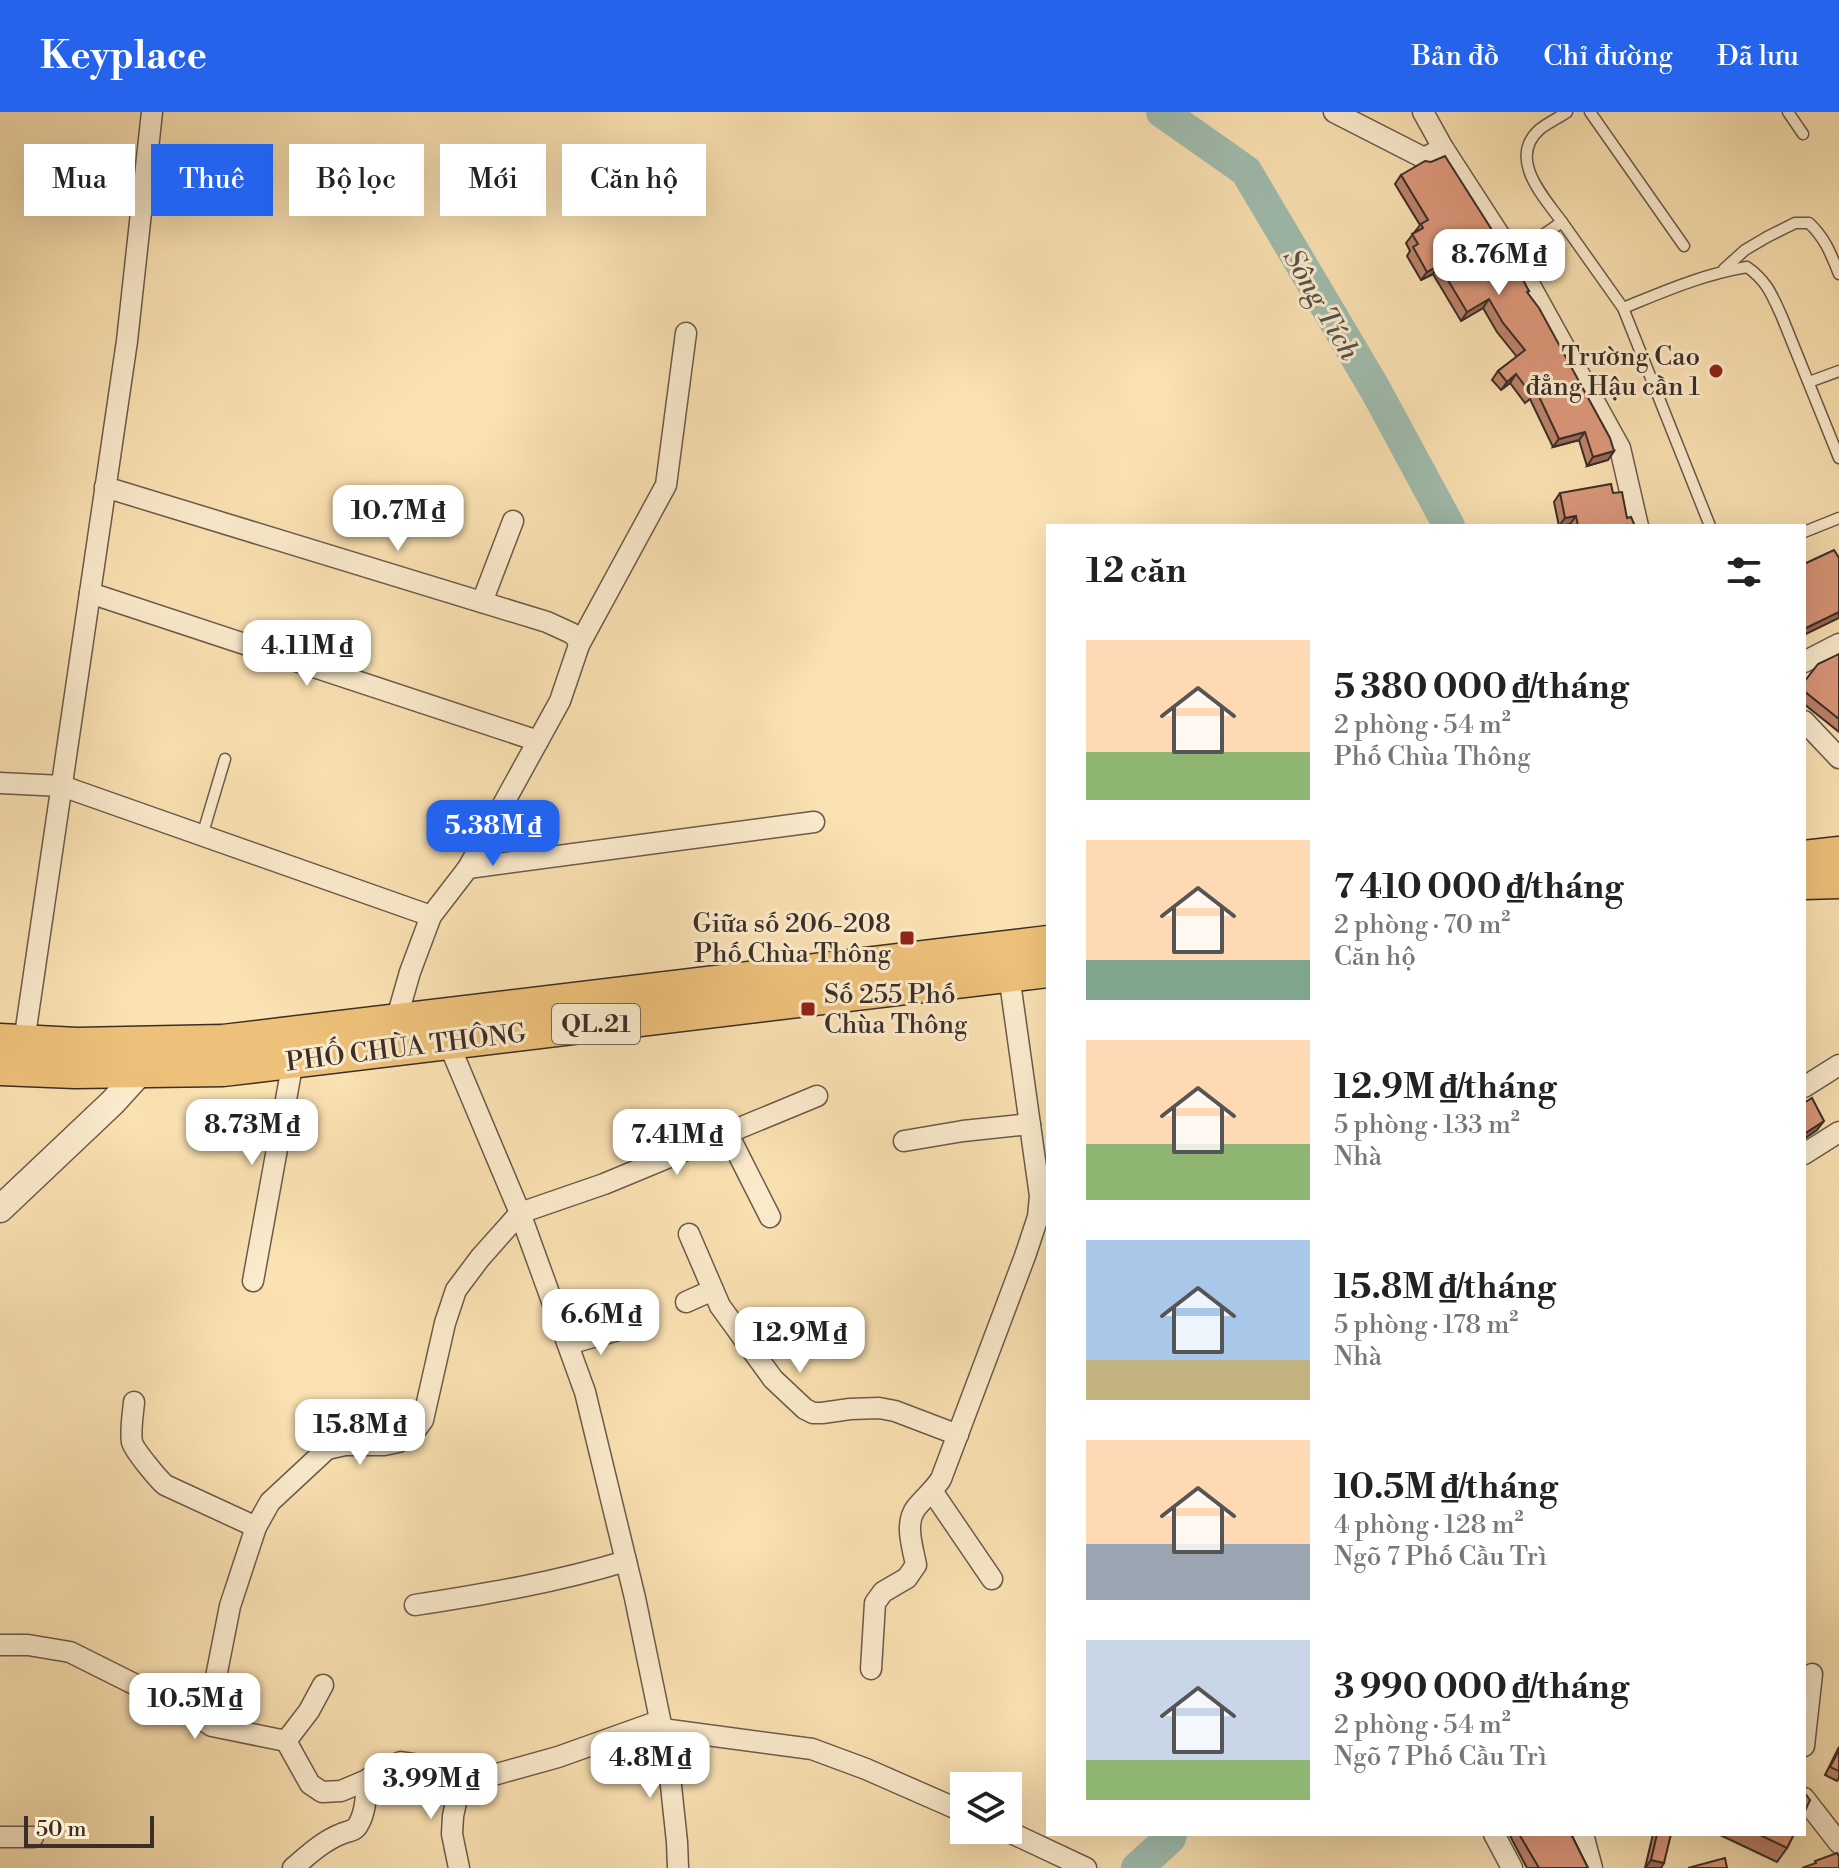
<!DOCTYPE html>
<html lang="vi">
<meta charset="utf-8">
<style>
body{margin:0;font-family:"Libre Bodoni",serif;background:#f2f2f2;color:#222;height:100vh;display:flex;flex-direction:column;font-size:30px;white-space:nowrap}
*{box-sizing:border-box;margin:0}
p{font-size:26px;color:#767676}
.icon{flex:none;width:44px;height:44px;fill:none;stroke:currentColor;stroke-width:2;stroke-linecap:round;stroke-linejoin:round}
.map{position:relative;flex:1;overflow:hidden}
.drawer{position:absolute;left:1046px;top:412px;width:760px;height:1312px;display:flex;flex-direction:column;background:#fff;border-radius:0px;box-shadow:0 8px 32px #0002}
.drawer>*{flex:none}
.guide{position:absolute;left:24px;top:32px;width:760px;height:72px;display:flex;gap:16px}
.fabs{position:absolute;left:950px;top:1660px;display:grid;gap:16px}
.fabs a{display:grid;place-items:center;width:72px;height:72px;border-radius:0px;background:#fff;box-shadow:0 8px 32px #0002;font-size:40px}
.scale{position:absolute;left:24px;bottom:20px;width:130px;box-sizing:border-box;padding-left:8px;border:4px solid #3b2e28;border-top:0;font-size:22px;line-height:28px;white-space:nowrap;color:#3b2e28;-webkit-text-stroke:6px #fcecce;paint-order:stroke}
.price{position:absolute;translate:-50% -68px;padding:0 18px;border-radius:16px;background:#fff;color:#222;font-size:26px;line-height:52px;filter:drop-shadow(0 2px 4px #0008)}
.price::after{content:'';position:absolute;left:50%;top:48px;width:24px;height:18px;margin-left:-12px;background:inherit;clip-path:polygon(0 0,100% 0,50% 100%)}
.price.selected{background:#2563eb;color:#fff}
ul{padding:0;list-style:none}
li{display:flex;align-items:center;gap:24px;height:200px;padding:0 40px}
li span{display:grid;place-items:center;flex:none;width:224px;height:160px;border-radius:0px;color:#555}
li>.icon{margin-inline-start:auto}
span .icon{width:96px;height:96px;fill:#fffc;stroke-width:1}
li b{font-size:34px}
h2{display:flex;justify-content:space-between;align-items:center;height:96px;padding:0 40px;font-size:34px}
.chip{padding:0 28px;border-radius:0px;background:#fff;box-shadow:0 8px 32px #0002;font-size:28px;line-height:72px}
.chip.selected{background:#2563eb;color:#fff}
header{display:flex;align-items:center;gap:48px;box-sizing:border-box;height:112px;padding:0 40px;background:#2563eb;color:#fff}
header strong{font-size:38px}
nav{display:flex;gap:44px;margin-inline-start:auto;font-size:28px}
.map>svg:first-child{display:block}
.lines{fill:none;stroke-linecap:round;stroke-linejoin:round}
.river{stroke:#9fbdaf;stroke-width:32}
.service-casing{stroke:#6b5b4b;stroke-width:13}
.minor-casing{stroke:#6b5b4b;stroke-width:23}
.tertiary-casing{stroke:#6b5b4b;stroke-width:29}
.trunk-casing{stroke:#3b2e28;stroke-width:37}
.service{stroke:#fcecce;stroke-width:10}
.minor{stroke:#fcecce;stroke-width:20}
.tertiary{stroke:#fcecce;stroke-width:26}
.trunk{stroke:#eec17a;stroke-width:34}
.wall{fill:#bd836a;stroke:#3b2e28;stroke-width:2}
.shaded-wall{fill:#9a6a56;stroke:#3b2e28;stroke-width:2}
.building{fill:#dc987b;stroke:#3b2e28;stroke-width:2}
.poi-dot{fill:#8f2418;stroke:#fcecce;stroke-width:3}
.labels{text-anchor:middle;stroke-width:6;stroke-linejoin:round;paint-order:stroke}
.shield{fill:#fcecce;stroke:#75675a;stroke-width:2}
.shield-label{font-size:24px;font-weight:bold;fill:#3b2e28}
.poi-label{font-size:26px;fill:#3b2e28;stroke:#fcecce;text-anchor:end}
.street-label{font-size:26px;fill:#3b2e28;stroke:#fcecce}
.water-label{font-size:28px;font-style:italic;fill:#54524a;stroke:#fcecce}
</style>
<header>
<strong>Keyplace</strong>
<nav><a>Bản đồ</a><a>Chỉ đường</a><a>Đã lưu</a></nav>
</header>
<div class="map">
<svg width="1839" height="1756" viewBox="0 0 1839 1756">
<rect width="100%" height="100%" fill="#fbe2b3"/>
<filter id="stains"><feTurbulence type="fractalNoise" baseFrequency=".0025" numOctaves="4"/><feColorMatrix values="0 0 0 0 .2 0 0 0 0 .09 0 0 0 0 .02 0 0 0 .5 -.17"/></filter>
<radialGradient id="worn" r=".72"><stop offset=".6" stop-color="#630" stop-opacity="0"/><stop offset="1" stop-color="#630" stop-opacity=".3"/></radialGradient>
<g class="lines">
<g class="river">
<path d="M 1162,0 L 1246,59 L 1375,277 L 1449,414"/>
<path d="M 1137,1756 L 1170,1726 L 1171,1722"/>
</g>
<defs>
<g id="service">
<path d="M 1590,0 L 1684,134"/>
<path d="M 1788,0 L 1803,22"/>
<path d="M 1562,110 L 1623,196 L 1710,414"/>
<path d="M 1512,144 L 1562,110 C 1543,84 1507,46 1540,17 C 1548,11 1558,6 1567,0"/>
<path d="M 1724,157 L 1745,138 L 1767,125 L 1795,111 L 1809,111 C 1825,126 1831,142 1839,162"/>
<path d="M 1623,196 C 1663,180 1703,162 1747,155 C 1767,169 1772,183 1782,205 L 1839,346"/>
<path d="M 1809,270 L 1839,259"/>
<path d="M 1804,420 L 1839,406"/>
<path d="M 202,724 L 225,647"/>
</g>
<g id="minor">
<path d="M 1334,0 L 1424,46 L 1443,36"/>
<path d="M 1423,0 L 1443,36 L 1520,155 L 1620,336 L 1638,414"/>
<path d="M 105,375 L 547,510 L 571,521 L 576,525 L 579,533 L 560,589 L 468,756 L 431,804 L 410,860 L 396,909"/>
<path d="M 90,481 L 538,629"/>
<path d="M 482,490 L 513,409"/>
<path d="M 579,533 L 666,373 L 686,221"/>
<path d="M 1804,550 L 1839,532"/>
<path d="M 1804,609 L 1839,646"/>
<path d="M 0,671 L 62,674 L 431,804"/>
<path d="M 468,756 L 814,710"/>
<path d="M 24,930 L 127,229 L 152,0"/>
<path d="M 448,930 L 520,1101 L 585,1280 L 635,1486 L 662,1617 L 812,1637 L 866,1657 L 964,1700"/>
<path d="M 1804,975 L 1839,953"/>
<path d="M 728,1022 L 770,1105"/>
<path d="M 904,1029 L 963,1019 L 1030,1012"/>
<path d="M 1804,1042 L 1839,1020"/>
<path d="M 689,1122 L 720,1194 L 773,1267 L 805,1297 L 813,1301 L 822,1301 L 850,1297 L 879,1296 L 895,1299 L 958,1323"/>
<path d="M 253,1169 L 293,949"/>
<path d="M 686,1190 L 713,1178"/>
<path d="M 568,1232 L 622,1217"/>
<path d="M 134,1290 C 133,1302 130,1318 132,1330 C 134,1338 158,1367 165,1373 L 256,1415"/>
<path d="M 932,1379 L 992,1467"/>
<path d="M 415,1493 C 487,1482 557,1470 626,1449"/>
<path d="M 0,1533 L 28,1533 L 70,1540 L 148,1579 L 192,1596 L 201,1607 L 212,1614 L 286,1629 L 310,1672 L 322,1680 L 341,1679 L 367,1668 L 381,1657 L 401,1650 L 426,1654 L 462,1663 L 497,1662 L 558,1645 L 659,1609"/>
<path d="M 871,1557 L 875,1491 L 883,1480 L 907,1466 L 916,1453 C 913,1436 904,1412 916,1396 C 924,1386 934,1378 941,1367 L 1025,1144 L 1038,1105 L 1040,1084 L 1009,863"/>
<path d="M 192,1596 L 200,1592 L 205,1586 L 216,1565 L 230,1494 L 256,1415 L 270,1390 L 327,1337 L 345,1333 L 384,1333 L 398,1330 L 411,1324 L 423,1308 L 445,1211 L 456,1178 L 480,1146 L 520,1101 L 604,1072 L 817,984"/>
<path d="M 665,1618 L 677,1730 L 678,1756"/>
<path d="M 286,1629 L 309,1599 L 323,1573"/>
<path d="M 1804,1634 L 1812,1562"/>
<path d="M 1804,1686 L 1839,1731"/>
<path d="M 1005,1718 L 1086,1756"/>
<path d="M 1494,1722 L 1512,1756"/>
<path d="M 1583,1722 L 1592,1756"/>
<path d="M 0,1725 L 33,1725"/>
<path d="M 293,1756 C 307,1744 323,1729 341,1722 C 347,1719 354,1720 358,1713 C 366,1700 366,1683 367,1668"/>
<path d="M 459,1756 L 452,1722 L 453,1704 L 462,1663"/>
</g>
<path id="tertiary" d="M 0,1097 L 113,990 L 143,957 L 144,949"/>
<g id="trunk">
<path d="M 1804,746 L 1839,742"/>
<path d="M 1804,770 L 1839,769"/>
<path d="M 0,929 L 77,933 L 223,930 L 1048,831"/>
<path d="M 0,956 L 75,959 L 223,957 L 1048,858"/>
</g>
</defs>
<use href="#service" class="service-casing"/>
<use href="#minor" class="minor-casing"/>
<use href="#tertiary" class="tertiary-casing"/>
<use href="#trunk" class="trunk-casing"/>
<use href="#service" class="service"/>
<use href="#minor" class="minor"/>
<use href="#tertiary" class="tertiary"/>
<use href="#trunk" class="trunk"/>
</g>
<g class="wall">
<path d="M 1401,63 L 1529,179 L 1527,181 L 1614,339 L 1608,348 L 1587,354 L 1579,328 L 1553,335 L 1530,287 L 1525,291 L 1510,271 L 1501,278 L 1492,268 L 1498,259 L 1517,245 L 1497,220 L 1483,196 L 1461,209 L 1433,162 L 1421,168 L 1407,144 L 1410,139 L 1406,131 L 1420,113 L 1395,72 Z"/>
<path d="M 1560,381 L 1613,381 L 1627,406 L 1635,414 L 1570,414 L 1570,412 L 1559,414 L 1554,390 Z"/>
<path d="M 1839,542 L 1839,620 L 1804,592 L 1804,570 Z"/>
<path d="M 1839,1635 L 1839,1666 L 1837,1669 L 1825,1663 Z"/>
<path d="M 1509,1722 L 1571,1722 L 1588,1756 L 1527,1756 Z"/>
<path d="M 1653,1722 L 1671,1722 L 1661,1756 L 1645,1756 Z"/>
<path d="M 1718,1722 L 1794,1722 L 1787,1736 L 1777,1750 Z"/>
</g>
<g class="shaded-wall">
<path d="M 1439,153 L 1433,162 L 1421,168 L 1427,160 Z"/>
<path d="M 1489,187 L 1483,196 L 1461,209 L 1467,200 Z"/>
<path d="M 1516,262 L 1510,271 L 1501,278 L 1507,270 Z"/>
<path d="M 1585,320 L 1579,328 L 1553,335 L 1559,327 Z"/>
<path d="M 1614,339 L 1608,348 L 1587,354 L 1593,345 Z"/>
<path d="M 1576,404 L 1570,412 L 1559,414 L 1565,406 Z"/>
<path d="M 1839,500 L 1839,506 L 1804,523 L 1804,517 Z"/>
<path d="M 1824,1009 L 1817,1018 L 1804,1027 L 1804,1022 Z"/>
<path d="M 1651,1748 L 1664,1751 L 1661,1756 L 1645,1756 Z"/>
</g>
<g class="building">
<path d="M 1445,44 L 1518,159 L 1529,179 L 1527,180 L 1539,196 L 1610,326 L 1614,339 L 1593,345 L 1585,320 L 1559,327 L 1536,278 L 1531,282 L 1516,262 L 1507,270 L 1498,259 L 1525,238 L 1503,211 L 1489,187 L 1467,200 L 1439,153 L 1427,160 L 1413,135 L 1418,132 L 1412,122 L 1423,116 L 1421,112 L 1428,108 L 1401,63 L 1425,49 L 1431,50 Z"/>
<path d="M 1611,372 L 1613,381 L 1622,380 L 1627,406 L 1631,405 L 1635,414 L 1578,414 L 1576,404 L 1565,406 L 1560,381 Z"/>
<path d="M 1834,438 L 1839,446 L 1839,500 L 1804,517 L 1804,452 Z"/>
<path d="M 1839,542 L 1839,607 L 1804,579 L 1804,570 L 1818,552 Z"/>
<path d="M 1812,986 L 1824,1009 L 1804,1022 L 1804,991 Z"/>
<path d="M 1839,1638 L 1839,1659 L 1830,1655 Z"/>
<path d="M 1804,1680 L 1810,1688 L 1804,1701 Z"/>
<path d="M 1519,1722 L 1571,1722 L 1588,1756 L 1539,1756 Z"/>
<path d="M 1657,1722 L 1671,1722 L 1664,1751 L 1651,1748 Z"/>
<path d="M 1758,1722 L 1794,1722 L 1787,1736 Z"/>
<path d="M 1837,1741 L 1839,1745 L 1839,1756 L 1802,1756 L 1816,1751 L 1815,1749 Z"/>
<path d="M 1725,1746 L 1727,1756 L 1688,1756 Z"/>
</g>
<g class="poi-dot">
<circle cx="1716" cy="259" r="8"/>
<rect x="899" y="818" width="16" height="16" rx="4"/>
<rect x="800" y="889" width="16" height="16" rx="4"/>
</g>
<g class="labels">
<rect class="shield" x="552" y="892" width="88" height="40" rx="6"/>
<g class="shield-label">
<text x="596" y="920">QL.21</text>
</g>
<g class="poi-label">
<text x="1700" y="253">Trường Cao<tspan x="1700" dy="30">đẳng Hậu cần 1</tspan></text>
<text x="891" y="820">Giữa số 206-208<tspan x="891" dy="30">Phố Chùa Thông</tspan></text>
<text x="824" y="891" text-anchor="start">Số 255 Phố<tspan x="824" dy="30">Chùa Thông</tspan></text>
</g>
<g class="street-label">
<text transform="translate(406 935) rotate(-7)" y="9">PHỐ CHÙA THÔNG</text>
</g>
<g class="water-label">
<text transform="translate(1322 192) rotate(60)" y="10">Sông Tích</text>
</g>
</g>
<rect width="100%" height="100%" filter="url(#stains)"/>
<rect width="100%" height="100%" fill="url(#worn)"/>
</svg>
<div class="fabs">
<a><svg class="icon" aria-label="layers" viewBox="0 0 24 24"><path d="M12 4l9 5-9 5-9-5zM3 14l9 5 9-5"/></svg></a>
</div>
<div class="scale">50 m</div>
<b class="price" style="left:1499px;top:185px">8.76M ₫</b>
<b class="price" style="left:398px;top:441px">10.7M ₫</b>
<b class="price" style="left:307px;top:576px">4.11M ₫</b>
<b class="price selected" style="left:493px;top:756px">5.38M ₫</b>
<b class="price" style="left:252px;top:1055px">8.73M ₫</b>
<b class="price" style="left:677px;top:1065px">7.41M ₫</b>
<b class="price" style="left:601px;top:1245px">6.6M ₫</b>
<b class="price" style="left:800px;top:1263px">12.9M ₫</b>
<b class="price" style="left:360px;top:1355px">15.8M ₫</b>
<b class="price" style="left:195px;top:1629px">10.5M ₫</b>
<b class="price" style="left:650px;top:1688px">4.8M ₫</b>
<b class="price" style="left:431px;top:1709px">3.99M ₫</b>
<div class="guide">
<a class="chip">Mua</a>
<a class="chip selected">Thuê</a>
<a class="chip">Bộ lọc</a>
<a class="chip">Mới</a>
<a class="chip">Căn hộ</a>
</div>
<section class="drawer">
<h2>12 căn<svg class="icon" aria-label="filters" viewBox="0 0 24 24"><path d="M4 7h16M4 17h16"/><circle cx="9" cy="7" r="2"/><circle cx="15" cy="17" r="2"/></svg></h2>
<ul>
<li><span style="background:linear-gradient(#ffd9b3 70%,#8fb573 0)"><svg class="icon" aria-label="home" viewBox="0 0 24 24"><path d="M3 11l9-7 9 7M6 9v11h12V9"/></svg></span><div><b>5 380 000 ₫/tháng</b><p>2 phòng · 54 m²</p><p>Phố Chùa Thông</p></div></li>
<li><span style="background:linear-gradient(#ffd9b3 75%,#7fa58c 0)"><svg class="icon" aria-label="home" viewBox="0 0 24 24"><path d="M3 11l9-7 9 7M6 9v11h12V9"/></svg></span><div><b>7 410 000 ₫/tháng</b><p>2 phòng · 70 m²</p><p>Căn hộ</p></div></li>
<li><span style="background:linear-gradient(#ffd9b3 65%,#8fb573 0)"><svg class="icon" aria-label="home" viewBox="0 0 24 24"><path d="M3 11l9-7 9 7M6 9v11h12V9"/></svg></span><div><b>12.9M ₫/tháng</b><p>5 phòng · 133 m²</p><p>Nhà</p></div></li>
<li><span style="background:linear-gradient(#a9c7e8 75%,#c2b280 0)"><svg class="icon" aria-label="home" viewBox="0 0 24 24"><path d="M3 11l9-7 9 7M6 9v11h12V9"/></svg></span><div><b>15.8M ₫/tháng</b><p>5 phòng · 178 m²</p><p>Nhà</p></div></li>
<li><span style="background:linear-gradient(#ffd9b3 65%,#9aa5b1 0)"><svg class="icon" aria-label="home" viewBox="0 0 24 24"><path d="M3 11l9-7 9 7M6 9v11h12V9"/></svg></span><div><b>10.5M ₫/tháng</b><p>4 phòng · 128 m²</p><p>Ngõ 7 Phố Cầu Trì</p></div></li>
<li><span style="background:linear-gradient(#c9d6e8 75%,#8fb573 0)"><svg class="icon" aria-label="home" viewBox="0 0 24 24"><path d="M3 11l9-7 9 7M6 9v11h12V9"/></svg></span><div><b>3 990 000 ₫/tháng</b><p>2 phòng · 54 m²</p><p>Ngõ 7 Phố Cầu Trì</p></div></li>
</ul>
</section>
</div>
